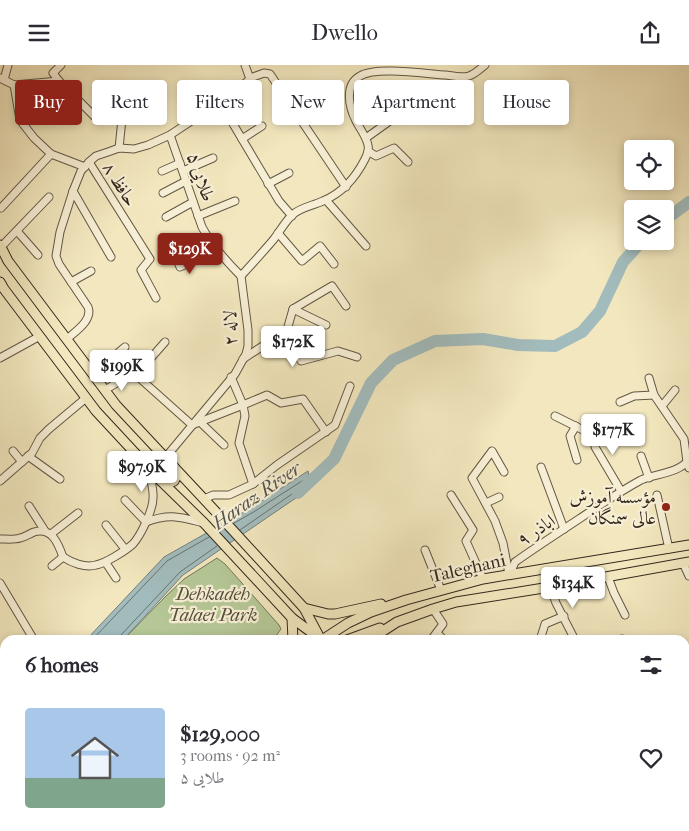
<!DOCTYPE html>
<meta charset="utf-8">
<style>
body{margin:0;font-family:"IM FELL French Canon",Amiri,serif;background:#f2f2f3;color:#2b2b33;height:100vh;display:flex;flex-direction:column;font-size:19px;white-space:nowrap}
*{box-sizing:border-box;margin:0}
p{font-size:16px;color:#7c7c81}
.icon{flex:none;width:28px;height:28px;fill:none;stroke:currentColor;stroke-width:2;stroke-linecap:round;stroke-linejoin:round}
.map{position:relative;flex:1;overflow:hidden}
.drawer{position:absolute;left:0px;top:570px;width:690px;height:196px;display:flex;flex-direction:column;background:#fff;border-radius:15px 15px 0 0;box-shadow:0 2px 8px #0003}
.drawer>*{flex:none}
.top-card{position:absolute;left:15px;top:15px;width:660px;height:45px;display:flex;gap:10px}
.fabs{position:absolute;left:624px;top:75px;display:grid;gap:10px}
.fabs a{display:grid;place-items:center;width:50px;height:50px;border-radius:5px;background:#fff;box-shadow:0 2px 8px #0003;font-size:25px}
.price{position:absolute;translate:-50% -42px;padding:0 11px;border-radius:5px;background:#fff;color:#222;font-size:16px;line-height:32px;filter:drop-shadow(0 1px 2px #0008)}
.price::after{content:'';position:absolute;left:50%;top:30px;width:15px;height:11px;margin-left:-8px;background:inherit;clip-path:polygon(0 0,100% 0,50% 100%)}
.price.current{background:#8f2418;color:#fff}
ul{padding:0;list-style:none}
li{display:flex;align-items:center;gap:15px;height:125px;padding:0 25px}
li span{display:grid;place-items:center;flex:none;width:140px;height:100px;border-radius:5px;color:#555}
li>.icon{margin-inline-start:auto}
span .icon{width:60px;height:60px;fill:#fffc;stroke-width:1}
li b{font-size:21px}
h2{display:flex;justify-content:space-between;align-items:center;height:60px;padding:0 25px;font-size:21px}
.pill{padding:0 18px;border-radius:5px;background:#fff;box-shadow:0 2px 8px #0003;font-size:18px;line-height:45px}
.pill.current{background:#8f2418;color:#fff}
header{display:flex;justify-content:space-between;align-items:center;height:65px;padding:0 25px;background:#fff;font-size:22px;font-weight:600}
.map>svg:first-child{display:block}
.green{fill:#b5c796;stroke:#74775a}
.water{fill:#a2bcbd;stroke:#76807d}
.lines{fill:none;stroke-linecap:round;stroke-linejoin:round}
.shore{stroke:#6a726d;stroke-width:1}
.river{stroke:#a2bcbd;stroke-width:12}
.minor-casing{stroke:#635745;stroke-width:9}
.major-casing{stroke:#33271d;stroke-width:11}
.minor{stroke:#f7efd5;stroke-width:7}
.major{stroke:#f2e7be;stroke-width:9}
.poi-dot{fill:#8f2418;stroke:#f7efd5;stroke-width:2}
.labels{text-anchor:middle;stroke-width:4.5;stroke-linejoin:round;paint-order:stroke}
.street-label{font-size:18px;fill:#33271d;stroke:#f7efd5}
.poi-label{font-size:18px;fill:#33271d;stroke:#f7efd5;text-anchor:end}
.park-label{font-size:18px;font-style:italic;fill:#544f3b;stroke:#f7efd5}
.water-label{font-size:19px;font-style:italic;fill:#54544d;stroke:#f7efd5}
</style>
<header><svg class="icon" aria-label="menu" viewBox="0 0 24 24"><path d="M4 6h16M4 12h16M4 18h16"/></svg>Dwello<svg class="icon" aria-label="share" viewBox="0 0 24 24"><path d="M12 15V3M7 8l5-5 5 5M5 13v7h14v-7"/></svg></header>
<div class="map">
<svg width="689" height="766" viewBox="0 0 689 766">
<rect width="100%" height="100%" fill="#f2e7be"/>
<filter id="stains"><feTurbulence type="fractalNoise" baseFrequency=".004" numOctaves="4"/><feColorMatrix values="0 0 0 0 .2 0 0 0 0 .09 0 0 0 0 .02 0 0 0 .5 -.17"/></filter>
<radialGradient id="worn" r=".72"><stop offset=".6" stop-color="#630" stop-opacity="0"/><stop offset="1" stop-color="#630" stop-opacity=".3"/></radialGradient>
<g class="green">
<path d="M 217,493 L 225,499 L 279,560 L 281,564 L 273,575 L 123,575 L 165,532 L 184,514 Z"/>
<path d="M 5,694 L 5,761 L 140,761 L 137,766 L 0,766 L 0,697 Z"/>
</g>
<g class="water">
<path d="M 308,406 L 312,422 L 183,510 L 123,575 L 86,575 L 164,492 L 249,444 Z"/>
<path d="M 5,658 L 5,689 L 0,693 L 0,662 Z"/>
</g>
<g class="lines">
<g class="shore">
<path d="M 234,458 L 252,448 L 302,416 L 305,416 L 306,419 L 305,420 L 240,465"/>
<path d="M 92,575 L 167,496 L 209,472"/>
<path d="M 119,575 L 121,570 L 180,507 L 217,481"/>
</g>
<g class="river">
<path d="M 665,155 L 689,137"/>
<path d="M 298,428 L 334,394 L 371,318 L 393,295 L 435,276 L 483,274 L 518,280 L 555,281 L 582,267 L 600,246 L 623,197 L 642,176"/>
</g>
<defs>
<g id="minor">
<path d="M 245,0 L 250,14"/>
<path d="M 0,13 L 14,20 L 20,55 L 34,73 L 51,89 L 85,102"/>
<path d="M 4,15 L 8,0"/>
<path d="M 59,16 L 53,8 L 61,0"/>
<path d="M 14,20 L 59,16 L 98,55 L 124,35 L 151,22"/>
<path d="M 220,37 L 279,136 L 292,151"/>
<path d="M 170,70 L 202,162 C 212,181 226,196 241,211"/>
<path d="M 366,73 L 405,45"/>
<path d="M 242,74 L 262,61"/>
<path d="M 119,83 L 124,35"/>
<path d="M 368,86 L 376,91 L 394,83 L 408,97"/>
<path d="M 89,97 L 150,194 L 141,205 L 156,233"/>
<path d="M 162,106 L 180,98"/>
<path d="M 183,106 L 213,93"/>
<path d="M 268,119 L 289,108"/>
<path d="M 73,126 L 111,192"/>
<path d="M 163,128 L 186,116"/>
<path d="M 326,135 L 366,181"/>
<path d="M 1,143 L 51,89"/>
<path d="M 198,151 L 235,136"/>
<path d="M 166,152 L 193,137"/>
<path d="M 17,166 L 38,190"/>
<path d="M 278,168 L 302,196 L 320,181 L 334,199"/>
<path d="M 1,182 L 49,132"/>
<path d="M 175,191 L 180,202 L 217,185"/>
<path d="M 241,211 C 252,199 263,187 274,174 C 280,166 285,157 292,150 C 301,142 312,141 323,136 C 342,128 356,112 365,94 C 367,90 369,84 368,80 C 366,71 360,64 356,56 C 349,42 344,20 360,11 C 376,1 427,9 446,10 C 453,11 463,13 469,11 C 475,9 480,4 485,0"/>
<path d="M 71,217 L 91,206"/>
<path d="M 293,244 L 326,260"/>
<path d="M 287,265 L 293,244 L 332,221 L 346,241"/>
<path d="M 67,274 C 76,266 93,255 88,242 L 59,199 L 56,191 L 60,167 L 73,126 L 81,106 L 89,97 L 96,91 L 108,87 L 119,83 L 134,84 L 148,80 L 170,70 L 220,37 L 253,12 L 264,8 L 270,9 L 346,122"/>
<path d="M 125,282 L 119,287 L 118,297 L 133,308"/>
<path d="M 0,293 L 40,271"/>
<path d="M 243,294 L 287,265 L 301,296 L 338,286 L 357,292"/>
<path d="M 136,310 L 192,360 L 243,340 L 231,312"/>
<path d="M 136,310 L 165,277"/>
<path d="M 649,313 L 654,330 L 684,374 L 687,397 L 689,403"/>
<path d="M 105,325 L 133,308 L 136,310"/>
<path d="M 620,337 L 634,331 L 654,330"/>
<path d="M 662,341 L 675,325"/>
<path d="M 555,351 L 597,372"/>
<path d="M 200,357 L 224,380"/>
<path d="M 576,361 L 570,371 L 577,395"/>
<path d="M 13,386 L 22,397"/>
<path d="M 28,391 L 60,414"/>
<path d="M 641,391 L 649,413"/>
<path d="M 165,393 L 235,309 L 246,289 L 248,281 L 248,265 L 241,211"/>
<path d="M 541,402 L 564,464"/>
<path d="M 504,407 L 492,386 L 472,413 L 495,456 L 503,478 L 509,509"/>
<path d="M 0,416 L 32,388 L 40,373 L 49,364 L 86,333"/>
<path d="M 253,419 L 239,378 L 245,351 L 243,340 L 267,330 L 281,338 L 303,334 L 326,367"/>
<path d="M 621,426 L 595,382 L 597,372 L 624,362"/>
<path d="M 451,430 L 473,465 L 466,476 L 483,514"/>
<path d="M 657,430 L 669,484"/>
<path d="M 204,434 L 213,430 L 229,430 L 253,419 L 277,400 L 335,360 L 350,321"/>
<path d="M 125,435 L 146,457"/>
<path d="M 486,438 L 499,432"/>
<path d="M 29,441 L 45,466"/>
<path d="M 146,457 C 170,448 180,452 204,458"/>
<path d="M 106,460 L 125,484"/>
<path d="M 51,469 L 78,448"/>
<path d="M 0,474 C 6,474 14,475 20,473 C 25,472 29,469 34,467 C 52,462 58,478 63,492"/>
<path d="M 425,485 L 441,525"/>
<path d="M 63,492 C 72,498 85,503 96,500 C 106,498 125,486 133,479 C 141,470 153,445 153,433 C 154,423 150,412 147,402"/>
<path d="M 106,498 L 116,513"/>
<path d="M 683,498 L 689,511"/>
<path d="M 52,501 L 63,492"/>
<path d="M 510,509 L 515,497 C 536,482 558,468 579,454 C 600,440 619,427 641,415 C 654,409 681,408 689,394"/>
<path d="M 608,512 L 614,528 L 625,550"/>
<path d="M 0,518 L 34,575"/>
<path d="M 550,522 L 556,538 L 575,575"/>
<path d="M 437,568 L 444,575"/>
<path d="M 622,574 L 623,575"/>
<path d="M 431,575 L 443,559 L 433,544"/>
<path d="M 540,575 L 545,559 L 564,551"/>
<path d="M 685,680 L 689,687"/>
<path d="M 685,716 L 689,714"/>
<path d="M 685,747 L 689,757"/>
<path d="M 352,761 L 354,766"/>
<path d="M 457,761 L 460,766"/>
<path d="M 499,761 L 501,766"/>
<path d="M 581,761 L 583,766"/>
<path d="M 624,761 L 627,766"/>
<path d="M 301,766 L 304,761"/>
<path d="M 598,766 L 606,761"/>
</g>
<g id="major">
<path d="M 0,180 L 8,196 L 116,340 L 216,447 L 304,543 L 321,575"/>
<path d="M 0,217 L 4,224 L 96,346 L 160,415 L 204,458 L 292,553 L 319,573"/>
<path d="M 161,415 L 169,418 L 174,416 L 176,412 L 174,402"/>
<path d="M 304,543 L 328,549 L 335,549 L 381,539"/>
<path d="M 292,553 L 293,575"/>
<path d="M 322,575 L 348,558 L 371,547 L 406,535 L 483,514 L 689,480"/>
<path d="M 347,575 L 380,563"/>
<path d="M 369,575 L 397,557 L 433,544 L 456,537 L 550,522 L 689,497"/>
<path d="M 164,766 L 167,761"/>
<path d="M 171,766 L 174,761"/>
</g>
</defs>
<use href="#minor" class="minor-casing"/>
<use href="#major" class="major-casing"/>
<use href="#minor" class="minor"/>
<use href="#major" class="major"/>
</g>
<circle class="poi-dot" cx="666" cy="442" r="5"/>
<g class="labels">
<g class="street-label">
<text transform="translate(201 112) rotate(71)" y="6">طلایی ۵</text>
<text transform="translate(120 119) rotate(58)" y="6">حافظ ۸</text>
<text transform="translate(230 263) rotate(-91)" y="6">لاله ۲</text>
<text transform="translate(536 465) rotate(-34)" y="6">اباذر ۹</text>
<text transform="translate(468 503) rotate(-13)" y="6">Taleghani</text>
</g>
<g class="poi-label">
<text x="656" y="438">مؤسسه آموزش<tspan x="656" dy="21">عالی سمنگان</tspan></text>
</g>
<g class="park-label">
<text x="213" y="535">Dehkadeh<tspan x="213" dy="21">Talaei Park</tspan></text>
</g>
<g class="water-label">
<text transform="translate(256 430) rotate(-35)" y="7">Haraz River</text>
</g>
</g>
<rect width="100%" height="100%" filter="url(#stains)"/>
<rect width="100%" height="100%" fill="url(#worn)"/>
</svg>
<div class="fabs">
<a><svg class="icon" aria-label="locate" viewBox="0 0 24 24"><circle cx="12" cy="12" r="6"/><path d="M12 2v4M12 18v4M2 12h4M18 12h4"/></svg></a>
<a><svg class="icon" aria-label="layers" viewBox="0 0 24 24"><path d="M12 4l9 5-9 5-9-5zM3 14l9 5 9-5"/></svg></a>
</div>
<b class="price current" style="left:190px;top:210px">$129K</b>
<b class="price" style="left:293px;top:303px">$172K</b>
<b class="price" style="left:122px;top:327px">$199K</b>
<b class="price" style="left:613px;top:391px">$177K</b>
<b class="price" style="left:142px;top:428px">$97.9K</b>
<b class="price" style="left:573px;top:544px">$134K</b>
<div class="top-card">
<a class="pill current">Buy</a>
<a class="pill">Rent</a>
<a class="pill">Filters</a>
<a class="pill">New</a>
<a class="pill">Apartment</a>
<a class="pill">House</a>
</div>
<section class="drawer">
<h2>6 homes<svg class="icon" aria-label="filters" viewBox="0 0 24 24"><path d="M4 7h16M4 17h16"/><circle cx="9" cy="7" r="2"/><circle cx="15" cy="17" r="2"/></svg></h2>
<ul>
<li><span style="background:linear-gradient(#a9c7e8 70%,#7fa58c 0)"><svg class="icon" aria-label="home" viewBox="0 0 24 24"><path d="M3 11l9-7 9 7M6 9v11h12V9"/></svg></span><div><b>$129,000</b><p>3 rooms · 92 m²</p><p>طلایی ۵</p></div><svg class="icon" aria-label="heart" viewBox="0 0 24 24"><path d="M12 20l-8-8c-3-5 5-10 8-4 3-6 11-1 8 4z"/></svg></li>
</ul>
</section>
</div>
